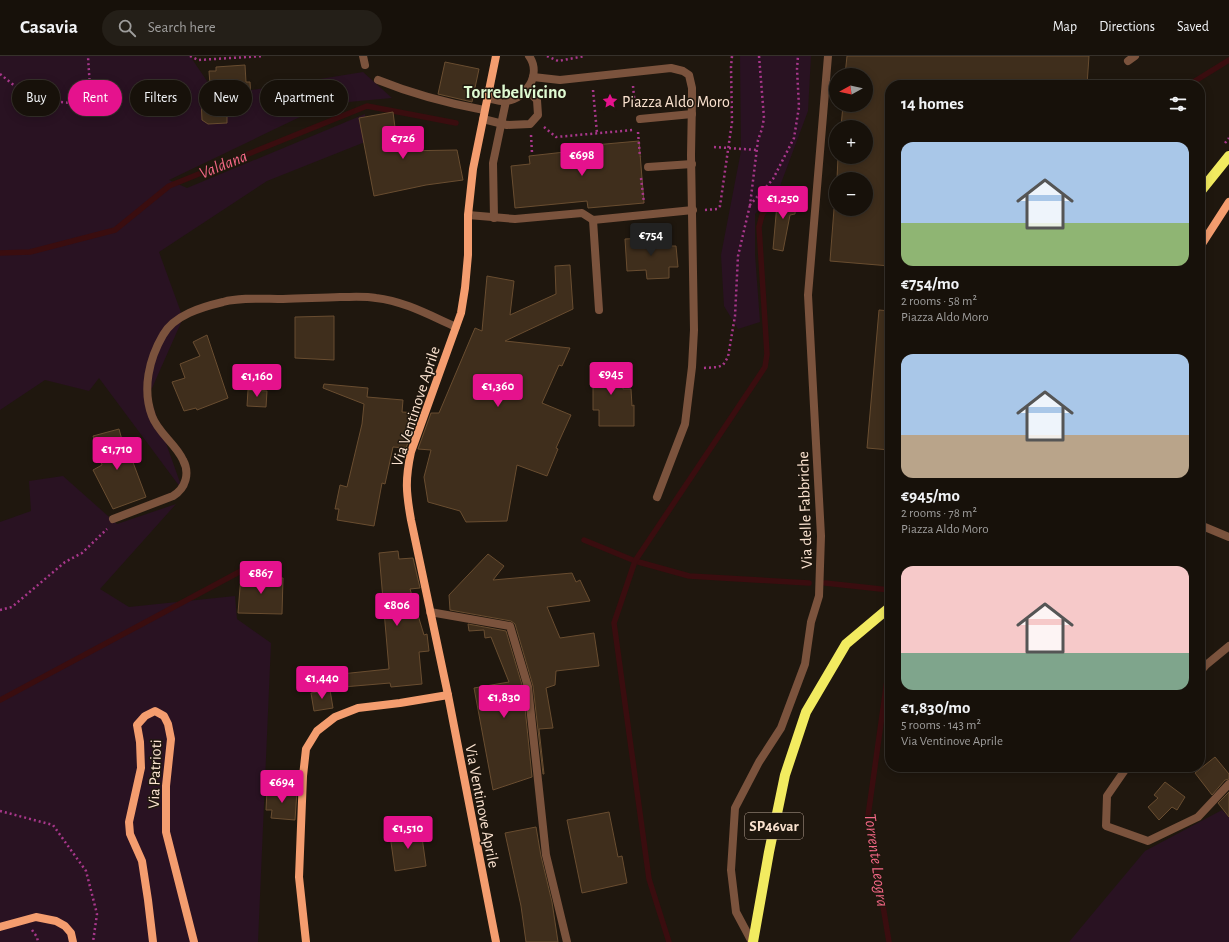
<!DOCTYPE html>
<meta charset="utf-8">
<style>
body{margin:0;font-family:"Alegreya Sans",sans-serif;background:#241f18;color:#f1f3f6;height:100vh;display:flex;flex-direction:column;font-size:15px;white-space:nowrap}
*{box-sizing:border-box;margin:0}
p{font-size:13px;color:#9e9d9c}
.icon{flex:none;width:22px;height:22px;fill:none;stroke:currentColor;stroke-width:2;stroke-linecap:round;stroke-linejoin:round}
.map{position:relative;flex:1;overflow:hidden}
.panel{position:absolute;left:885px;top:24px;width:320px;height:692px;display:flex;flex-direction:column;background:#17110a;border-radius:16px;box-shadow:0 2px 10px #0003,0 0 0 1px #36312b}
.panel>*{flex:none}
.guide{position:absolute;left:12px;top:24px;width:380px;height:36px;display:flex;gap:8px}
.needle{width:26px;rotate:262deg}
.tools{position:absolute;left:829px;top:12px;display:grid;gap:8px}
.tools a{display:grid;place-items:center;width:44px;height:44px;border-radius:50%;background:#17110a;box-shadow:0 2px 10px #0003,0 0 0 1px #36312b;font-size:20px}
.price{position:absolute;translate:-50% -34px;padding:0 9px;border-radius:4px;background:#e5128d;color:#fff;font-size:13px;line-height:26px;filter:drop-shadow(0 1px 2px #0008)}
.price::after{content:'';position:absolute;left:50%;top:24px;width:12px;height:9px;margin-left:-6px;background:inherit;clip-path:polygon(0 0,100% 0,50% 100%)}
.price.current{background:#222;color:#fff}
ul{padding:0;list-style:none}
li{display:grid;align-content:center;gap:8px;height:212px;padding:0 16px}
li span{display:grid;place-items:center;height:124px;border-radius:12px;color:#555}
li>.icon{margin-inline-start:auto}
span .icon{width:72px;height:72px;fill:#fffc;stroke-width:1}
li b{font-size:17px}
h2{display:flex;justify-content:space-between;align-items:center;height:48px;padding:0 16px;font-size:17px}
.chip{padding:0 14px;border-radius:18px;background:#17110a;box-shadow:0 2px 10px #0003,0 0 0 1px #36312b;font-size:14px;line-height:36px}
.chip.current{background:#e5128d;color:#fff}
header{display:flex;align-items:center;gap:24px;box-sizing:border-box;height:56px;padding:0 20px;background:#17110a;border-bottom:1px solid #36312b}
header strong{font-size:19px}
nav{display:flex;gap:22px;margin-inline-start:auto;font-size:14px}
.search{width:280px;height:36px;background:#241f18;display:flex;align-items:center;gap:10px;box-sizing:border-box;padding:0 14px;border-radius:22px;color:#9e9d9c;font-size:15px}
.map>svg:first-child{display:block}
.green{fill:#291222}
.lines{fill:none;stroke-linecap:round;stroke-linejoin:round}
.stream{stroke:#3a0d0f;stroke-width:5.5}
.building{fill:#3f2e1c;stroke:#694d30}
.path{stroke:#a8378b;stroke-width:2.5;stroke-dasharray:2 3;stroke-linecap:butt}
.lane{stroke:#7b533d;stroke-width:8}
.street{stroke:#7b533d;stroke-width:8}
.secondary{stroke:#f49d6f;stroke-width:8}
.primary{stroke:#f2eb60;stroke-width:10}
.labels{text-anchor:middle;stroke-width:3;stroke-linejoin:round;paint-order:stroke}
.shield{fill:#1f170e;stroke:#b9a696;stroke-width:1}
.shield-label{font-size:15px;font-weight:bold;fill:#fbe3d0}
.poi-label{font-size:16px;fill:#fbe3d0;stroke:#1f170e;text-anchor:start}
.street-label{font-size:16px;fill:#fbe3d0;stroke:#1f170e}
.water-label{font-size:17px;font-style:italic;fill:#f36785;stroke:#1f170e}
.quarter-label{font-size:18px;font-weight:bold;fill:#dffbd2;stroke:#1f170e}
</style>
<header>
<strong>Casavia</strong>
<div class="search"><svg class="icon" aria-label="search" viewBox="0 0 24 24"><circle cx="10" cy="10" r="6"/><path d="M15 15l6 6"/></svg>Search here</div>
<nav><a>Map</a><a>Directions</a><a>Saved</a></nav>
</header>
<div class="map">
<svg width="1229" height="886" viewBox="0 0 1229 886">
<rect width="100%" height="100%" fill="#1f170e"/>
<g class="green">
<path d="M 0,0 L 190,0 L 211,31 L 208,68 L 227,67 L 227,38 L 363,16 L 392,42 L 327,48 L 169,124 L 187,132 L 365,58 L 365,86 L 267,125 L 159,196 L 183,262 L 149,339 L 183,435 L 99,322 L 89,335 L 45,324 L 0,354 Z"/>
<path d="M 740,0 L 811,0 L 808,55 L 780,130 L 755,158 L 755,198 L 760,266 L 738,273 L 724,250 L 721,199 L 741,95 Z"/>
<path d="M 63,420 L 117,468 L 176,448 L 100,533 L 129,551 L 235,540 L 237,563 L 271,587 L 258,886 L 0,886 L 0,466 L 31,455 L 29,425 Z"/>
<path d="M 1222,754 L 1229,761 L 1229,886 L 1069,886 L 1145,795 Z"/>
</g>
<g class="lines">
<g class="stream">
<path d="M 1192,29 L 1195,25 L 1229,4"/>
<path d="M 761,143 L 768,149 L 806,153"/>
<path d="M 0,197 L 30,196 L 115,174 L 169,130 L 367,50 L 456,67"/>
<path d="M 584,484 L 635,505 L 689,520 L 809,527"/>
<path d="M 825,527 L 890,534"/>
<path d="M 0,644 L 241,515"/>
<path d="M 669,886 L 649,823 L 614,567 L 635,505 L 765,311 L 767,298 L 759,171 L 762,159 L 768,149"/>
<path d="M 889,886 L 868,760 L 890,603"/>
</g>
</g>
<g class="building">
<path d="M 847,0 L 1089,0 L 1087,29 L 890,29 L 890,210 L 830,205 L 834,153 L 866,153 L 866,123 L 837,123 L 838,101 L 866,101 L 866,71 L 841,71 L 843,49 L 866,49 L 866,19 L 845,19 Z"/>
<path d="M 445,6 L 479,13 L 472,46 L 438,38 Z"/>
<path d="M 245,9 L 246,26 L 250,26 L 251,42 L 227,38 L 227,67 L 208,68 L 202,64 L 201,43 L 210,42 L 210,36 L 206,36 L 207,29 L 210,29 L 209,15 L 216,15 L 216,11 Z"/>
<path d="M 393,56 L 398,95 L 457,94 L 463,124 L 426,129 L 374,140 L 359,62 Z"/>
<path d="M 639,85 L 644,147 L 588,152 L 587,145 L 515,152 L 511,110 L 530,108 L 529,100 L 583,94 L 583,90 Z"/>
<path d="M 778,137 L 796,146 L 795,158 L 790,159 L 783,195 L 773,193 Z"/>
<path d="M 667,181 L 668,190 L 676,190 L 678,211 L 669,211 L 669,222 L 647,223 L 646,214 L 627,215 L 625,183 Z"/>
<path d="M 570,209 L 573,253 L 505,285 L 570,292 L 562,310 L 559,309 L 542,347 L 571,359 L 556,392 L 558,393 L 547,420 L 517,409 L 507,465 L 466,466 L 460,455 L 428,446 L 424,421 L 431,394 L 418,393 L 431,357 L 439,357 L 475,272 L 482,275 L 487,220 L 514,225 L 510,259 L 556,238 L 555,210 Z"/>
<path d="M 879,254 L 890,255 L 890,394 L 867,392 Z"/>
<path d="M 334,260 L 334,304 L 295,302 L 295,261 Z"/>
<path d="M 207,279 L 228,342 L 197,354 L 196,352 L 184,355 L 172,326 L 185,322 L 180,308 L 200,300 L 193,286 Z"/>
<path d="M 623,308 L 623,333 L 631,333 L 632,350 L 634,349 L 634,370 L 599,370 L 599,354 L 593,354 L 593,329 L 590,329 L 590,309 Z"/>
<path d="M 324,328 L 368,332 L 367,341 L 403,344 L 402,356 L 419,357 L 406,392 L 393,391 L 385,428 L 382,427 L 374,470 L 337,464 L 339,453 L 335,453 L 340,429 L 347,431 L 362,368 L 364,348 L 323,332 Z"/>
<path d="M 248,334 L 267,335 L 266,351 L 247,350 Z"/>
<path d="M 119,373 L 127,402 L 131,401 L 146,441 L 113,453 L 93,414 L 102,409 L 93,380 Z"/>
<path d="M 398,495 L 399,503 L 413,502 L 420,532 L 410,533 L 424,579 L 427,578 L 429,595 L 419,596 L 422,628 L 391,631 L 390,627 L 343,631 L 341,618 L 389,613 L 379,497 Z"/>
<path d="M 488,498 L 504,510 L 493,524 L 572,517 L 576,526 L 580,524 L 590,545 L 547,551 L 560,582 L 594,577 L 599,610 L 556,615 L 555,629 L 546,632 L 553,672 L 539,673 L 544,718 L 543,718 L 533,630 L 515,568 L 511,565 L 450,554 L 449,539 Z"/>
<path d="M 241,519 L 283,522 L 282,558 L 238,557 Z"/>
<path d="M 468,568 L 506,575 L 523,632 L 532,721 L 493,734 L 474,632 L 509,626 L 491,581 L 485,582 L 484,574 L 469,575 Z"/>
<path d="M 330,634 L 333,652 L 314,655 L 311,637 Z"/>
<path d="M 1215,701 L 1229,718 L 1229,723 L 1225,724 L 1212,739 L 1195,717 Z"/>
<path d="M 1165,726 L 1185,741 L 1177,754 L 1172,751 L 1159,764 L 1148,751 L 1158,742 L 1154,739 Z"/>
<path d="M 267,733 L 297,735 L 295,764 L 271,762 L 272,754 L 266,754 Z"/>
<path d="M 1229,736 L 1229,761 L 1218,747 Z"/>
<path d="M 609,756 L 618,801 L 622,800 L 627,827 L 582,837 L 567,764 Z"/>
<path d="M 536,771 L 541,800 L 552,846 L 558,886 L 526,886 L 521,850 L 505,777 Z"/>
<path d="M 421,774 L 426,810 L 395,815 L 390,779 Z"/>
</g>
<g class="lines">
<g class="path">
<path d="M 190,0 L 198,4 L 264,0"/>
<path d="M 547,0 L 558,5 L 585,0"/>
<path d="M 759,0 L 764,62 L 762,73 L 758,84 L 750,149 L 773,123 L 794,82 L 799,51 L 797,13 L 798,0"/>
<path d="M 0,18 L 31,43 L 91,49 L 88,0"/>
<path d="M 633,30 L 635,51"/>
<path d="M 593,34 L 597,77"/>
<path d="M 544,71 L 556,81 L 633,74"/>
<path d="M 638,76 L 640,101"/>
<path d="M 531,79 L 532,97"/>
<path d="M 1225,87 L 1229,82"/>
<path d="M 714,91 L 757,94"/>
<path d="M 641,122 L 644,147"/>
<path d="M 705,154 L 717,153 L 720,150 L 732,66 L 731,11 L 732,0"/>
<path d="M 704,312 L 718,311 L 723,309 L 728,301 L 735,260 L 738,200 L 750,149"/>
<path d="M 0,554 L 12,551 L 65,506 L 82,497 L 107,473"/>
<path d="M 0,755 L 53,769 L 86,815 L 97,858 L 93,886"/>
<path d="M 32,874 L 37,881 L 38,886"/>
</g>
<g class="lane">
<path d="M 378,24 C 415,39 446,47 484,54"/>
<path d="M 483,63 L 507,69 L 530,68 L 538,59 L 537,44 L 527,34"/>
<path d="M 640,63 L 692,58"/>
<path d="M 648,111 L 692,108"/>
<path d="M 468,159 L 515,163 L 582,157 L 593,164 L 693,154"/>
<path d="M 494,162 L 493,107 L 506,45"/>
<path d="M 593,164 L 599,254"/>
<path d="M 430,556 L 510,570 L 528,631 L 546,799 L 567,886"/>
</g>
<g class="street">
<path d="M 363,0 L 365,9"/>
<path d="M 1128,5 L 1135,0"/>
<path d="M 533,21 L 560,24 L 671,12 L 683,15 L 689,19 L 692,32 L 692,45 L 691,99 L 694,274 L 692,311 L 685,368 L 657,441"/>
<path d="M 487,42 C 493,43 500,46 506,45 C 526,43 542,18 529,0"/>
<path d="M 113,463 L 173,440 C 186,432 190,417 183,404 C 176,388 158,377 152,360 C 142,333 149,303 163,279 C 174,259 202,251 223,246 C 240,241 264,243 283,243 C 302,242 321,242 340,241 C 352,241 365,240 376,242 C 404,245 431,260 456,271"/>
<path d="M 1200,469 L 1229,481"/>
<path d="M 1200,616 L 1206,609 L 1229,590"/>
<path d="M 1127,711 L 1107,740 L 1106,770 L 1148,785 L 1198,761 L 1229,728"/>
<path d="M 752,886 L 736,856 L 731,814 L 735,752 L 759,706 L 781,672 L 805,608 L 811,566 L 819,540 L 821,480 L 808,239 L 828,0"/>
</g>
<g class="secondary">
<path d="M 496,0 L 473,113 L 468,159 L 468,199 L 465,232 L 461,257 L 411,396 C 405,424 406,436 411,464 L 448,639 L 496,886"/>
<path d="M 1200,191 L 1229,146"/>
<path d="M 0,871 L 36,861 L 56,865 L 65,870 L 71,877 L 73,886"/>
<path d="M 153,886 L 148,844 L 142,805 L 130,778 L 129,766 L 141,712 L 140,686 L 137,669 L 145,660 L 155,655 L 164,660 L 168,668 L 171,683 L 166,730 L 166,776 L 194,886"/>
<path d="M 306,886 L 299,821 L 303,720 L 306,693 L 317,675 L 335,661 L 358,652 L 400,647 L 448,639"/>
</g>
<g class="primary">
<path d="M 1200,136 L 1229,100"/>
<path d="M 753,886 L 769,796 L 785,719 L 806,656 L 846,588 L 890,551"/>
</g>
</g>
<defs>
<symbol id="sight-bare" viewBox="-9 -9 18 18"><path d="M0-6L1.8-2.2L6-1.7L2.9 1.2L3.7 5.4L0 3.3L-3.7 5.4L-2.9 1.2L-6-1.7L-1.8-2.2Z" fill="#e5128d" stroke="#1f170e" stroke-width="2.5" paint-order="stroke"/></symbol>
</defs>
<g fill-rule="evenodd">
<use href="#sight-bare" x="599" y="34" width="22" height="22"/>
</g>
<g class="labels">
<rect class="shield" x="745" y="757" width="58" height="26" rx="3"/>
<g class="shield-label">
<text x="774" y="775">SP46var</text>
</g>
<g class="poi-label">
<text x="622" y="51">Piazza Aldo Moro</text>
</g>
<g class="street-label">
<text transform="translate(415 350) rotate(-72)" y="6">Via Ventinove Aprile</text>
<text transform="translate(804 454) rotate(-92)" y="6">Via delle Fabbriche</text>
<text transform="translate(154 718) rotate(-88)" y="6">Via Patrioti</text>
<text transform="translate(483 750) rotate(79)" y="6">Via Ventinove Aprile</text>
</g>
<g class="water-label">
<text transform="translate(223 108) rotate(-22)" y="6">Valdana</text>
<text transform="translate(877 804) rotate(82)" y="6">Torrente Leogra</text>
</g>
<g class="quarter-label">
<text x="515" y="42">Torrebelvicino</text>
</g>
</g>
</svg>
<div class="tools">
<a><svg class="needle" viewBox="-14 -14 28 28"><path d="M0-13l5 13h-10z" fill="#e53935"/><path d="M0 13l5-13h-10z" fill="#9e9d9c"/></svg></a>
<a>+</a>
<a>−</a>
</div>
<b class="price" style="left:403px;top:104px">€726</b>
<b class="price" style="left:582px;top:121px">€698</b>
<b class="price" style="left:783px;top:164px">€1,250</b>
<b class="price current" style="left:651px;top:201px">€754</b>
<b class="price" style="left:611px;top:340px">€945</b>
<b class="price" style="left:257px;top:342px">€1,160</b>
<b class="price" style="left:498px;top:352px">€1,360</b>
<b class="price" style="left:117px;top:415px">€1,710</b>
<b class="price" style="left:261px;top:539px">€867</b>
<b class="price" style="left:397px;top:571px">€806</b>
<b class="price" style="left:322px;top:644px">€1,440</b>
<b class="price" style="left:504px;top:663px">€1,830</b>
<b class="price" style="left:282px;top:748px">€694</b>
<b class="price" style="left:408px;top:794px">€1,510</b>
<div class="guide">
<a class="chip">Buy</a>
<a class="chip current">Rent</a>
<a class="chip">Filters</a>
<a class="chip">New</a>
<a class="chip">Apartment</a>
</div>
<section class="panel">
<h2>14 homes<svg class="icon" aria-label="filters" viewBox="0 0 24 24"><path d="M4 7h16M4 17h16"/><circle cx="9" cy="7" r="2"/><circle cx="15" cy="17" r="2"/></svg></h2>
<ul>
<li><span style="background:linear-gradient(#a9c7e8 65%,#8fb573 0)"><svg class="icon" aria-label="home" viewBox="0 0 24 24"><path d="M3 11l9-7 9 7M6 9v11h12V9"/></svg></span><div><b>€754/mo</b><p>2 rooms · 58 m²</p><p>Piazza Aldo Moro</p></div></li>
<li><span style="background:linear-gradient(#a9c7e8 65%,#b9a48a 0)"><svg class="icon" aria-label="home" viewBox="0 0 24 24"><path d="M3 11l9-7 9 7M6 9v11h12V9"/></svg></span><div><b>€945/mo</b><p>2 rooms · 78 m²</p><p>Piazza Aldo Moro</p></div></li>
<li><span style="background:linear-gradient(#f6c9c9 70%,#7fa58c 0)"><svg class="icon" aria-label="home" viewBox="0 0 24 24"><path d="M3 11l9-7 9 7M6 9v11h12V9"/></svg></span><div><b>€1,830/mo</b><p>5 rooms · 143 m²</p><p>Via Ventinove Aprile</p></div></li>
</ul>
</section>
</div>
